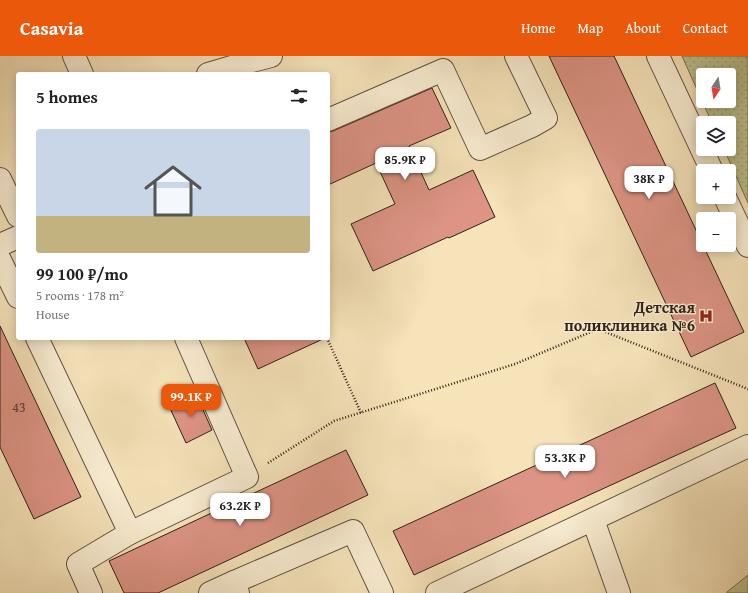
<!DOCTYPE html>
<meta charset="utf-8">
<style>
body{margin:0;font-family:"Gentium Book Plus",serif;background:#f2f2f2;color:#222;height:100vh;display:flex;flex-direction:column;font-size:15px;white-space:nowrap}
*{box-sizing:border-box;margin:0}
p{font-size:13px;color:#767676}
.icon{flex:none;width:22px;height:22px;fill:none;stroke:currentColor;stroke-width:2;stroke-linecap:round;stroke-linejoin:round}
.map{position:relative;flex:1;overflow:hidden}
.drawer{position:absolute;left:16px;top:16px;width:314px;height:268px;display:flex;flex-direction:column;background:#fff;border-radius:4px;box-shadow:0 2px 10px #0003}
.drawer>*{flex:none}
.needle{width:26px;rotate:192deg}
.controls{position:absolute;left:696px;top:12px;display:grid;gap:8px}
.controls a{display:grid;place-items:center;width:40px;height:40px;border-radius:4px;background:#fff;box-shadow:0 2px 10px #0003;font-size:20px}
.price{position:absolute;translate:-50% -34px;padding:0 9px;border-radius:8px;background:#fff;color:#222;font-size:13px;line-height:26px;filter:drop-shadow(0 1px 2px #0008)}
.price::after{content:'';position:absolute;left:50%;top:24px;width:12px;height:9px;margin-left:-6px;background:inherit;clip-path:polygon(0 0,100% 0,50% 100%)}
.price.active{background:#ea580c;color:#fff}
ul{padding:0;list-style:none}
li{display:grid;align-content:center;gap:8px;height:212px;padding:0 20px}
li+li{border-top:1px solid #e0e0e0}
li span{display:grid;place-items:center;height:124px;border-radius:4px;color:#555}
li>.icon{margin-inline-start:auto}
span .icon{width:72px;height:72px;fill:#fffc;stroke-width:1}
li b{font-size:17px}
h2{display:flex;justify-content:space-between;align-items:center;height:48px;padding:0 20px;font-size:17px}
header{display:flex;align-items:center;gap:24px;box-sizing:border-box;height:56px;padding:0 20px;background:#ea580c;color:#fff}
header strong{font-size:19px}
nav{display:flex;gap:22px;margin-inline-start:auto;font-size:14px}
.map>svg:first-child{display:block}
.green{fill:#bdc38f;stroke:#757254}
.park{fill:url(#park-dots);stroke:#757254;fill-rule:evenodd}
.building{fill:#dd9485;stroke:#2d2119}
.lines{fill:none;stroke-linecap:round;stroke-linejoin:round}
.minor-casing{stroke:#5f5241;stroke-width:24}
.path{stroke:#2d2119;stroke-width:2.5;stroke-dasharray:1 2;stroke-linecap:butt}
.minor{stroke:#f9edd2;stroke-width:22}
.labels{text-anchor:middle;stroke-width:3;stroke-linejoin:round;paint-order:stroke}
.number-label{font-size:14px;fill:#593e34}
.poi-label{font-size:16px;font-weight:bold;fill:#2d2119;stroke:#f9edd2;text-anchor:end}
</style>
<header>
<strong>Casavia</strong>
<nav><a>Home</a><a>Map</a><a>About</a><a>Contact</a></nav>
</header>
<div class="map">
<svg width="748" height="537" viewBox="0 0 748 537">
<defs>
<pattern id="park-dots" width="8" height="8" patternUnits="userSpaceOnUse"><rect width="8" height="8" fill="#bdc38f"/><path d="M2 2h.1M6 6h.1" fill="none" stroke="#a3a77b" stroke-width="1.8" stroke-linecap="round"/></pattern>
</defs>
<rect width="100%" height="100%" fill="#f6e3ba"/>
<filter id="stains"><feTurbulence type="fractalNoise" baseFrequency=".005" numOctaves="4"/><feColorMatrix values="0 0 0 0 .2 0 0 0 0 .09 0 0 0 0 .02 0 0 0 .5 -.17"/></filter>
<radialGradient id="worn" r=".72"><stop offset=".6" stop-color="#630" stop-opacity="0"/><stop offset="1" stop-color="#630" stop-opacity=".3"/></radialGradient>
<path class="green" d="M 748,519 L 748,537 L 727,537 L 727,536 Z"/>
<path class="park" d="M 682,0 L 748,0 L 748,147 L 724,93 L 729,93 L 729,67 L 712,67 ZM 703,19 L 729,19 L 729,45 L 703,45 Z"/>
<g class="building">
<path d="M 549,0 L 614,0 L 744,276 L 691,301 Z"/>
<path d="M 432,32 L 451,72 L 409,90 L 429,134 L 473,114 L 495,161 L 449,182 L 448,181 L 373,215 L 351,168 L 395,148 L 376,107 L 328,129 L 328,76 L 333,75 Z"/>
<path d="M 0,270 L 81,441 L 34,463 L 0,391 Z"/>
<path d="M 244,282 L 325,282 L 258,313 Z"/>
<path d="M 715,327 L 736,372 L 414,519 L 393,475 Z"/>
<path d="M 196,338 L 212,374 L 186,387 L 169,350 Z"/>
<path d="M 346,394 L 368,439 L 158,537 L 124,537 L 109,505 Z"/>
</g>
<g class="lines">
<defs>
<g id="minor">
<path d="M 74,0 L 82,18"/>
<path d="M 658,0 L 712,115"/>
<path d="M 208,18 L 252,5 L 271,0"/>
<path d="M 328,64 L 443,14 L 480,93 L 532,70 L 546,62 L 516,0"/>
<path d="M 0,123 L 18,160"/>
<path d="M 725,141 L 748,190"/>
<path d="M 0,189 L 18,181"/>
<path d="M 0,204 L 18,241"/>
<path d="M 37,282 L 130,477 L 247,421 L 186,282"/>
<path d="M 593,464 L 619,537"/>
<path d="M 234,526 L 353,475 L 382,537"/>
<path d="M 91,537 L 78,508 L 130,477"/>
<path d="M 210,537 L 234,526 L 238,537"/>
<path d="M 437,537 L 748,390"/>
</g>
</defs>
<use href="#minor" class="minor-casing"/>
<g class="path">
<path d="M 327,282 L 361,357"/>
<path d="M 268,407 L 334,365 L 515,308 L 598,273 L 748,333"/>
</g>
<use href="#minor" class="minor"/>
</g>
<defs>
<symbol id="hospital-bare" viewBox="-9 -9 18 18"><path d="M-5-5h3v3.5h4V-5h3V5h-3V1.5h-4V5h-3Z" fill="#8f2418" stroke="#f9edd2" stroke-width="2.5" paint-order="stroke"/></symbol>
</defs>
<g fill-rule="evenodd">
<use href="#hospital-bare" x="696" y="250" width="20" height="20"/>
</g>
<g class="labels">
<g class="number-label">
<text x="19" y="356">43</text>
</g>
<g class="poi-label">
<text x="695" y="257">Детская<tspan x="695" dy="18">поликлиника №6</tspan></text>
</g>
</g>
<rect width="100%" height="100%" filter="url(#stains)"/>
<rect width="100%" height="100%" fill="url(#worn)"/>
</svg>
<div class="controls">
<a><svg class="needle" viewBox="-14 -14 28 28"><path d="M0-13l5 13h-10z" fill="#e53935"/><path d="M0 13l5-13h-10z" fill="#767676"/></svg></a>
<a><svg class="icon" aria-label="layers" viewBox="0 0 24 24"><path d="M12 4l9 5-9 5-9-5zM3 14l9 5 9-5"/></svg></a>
<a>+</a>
<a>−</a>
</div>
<b class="price" style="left:405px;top:125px">85.9K ₽</b>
<b class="price" style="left:649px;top:144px">38K ₽</b>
<b class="price active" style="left:191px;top:362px">99.1K ₽</b>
<b class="price" style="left:565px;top:423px">53.3K ₽</b>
<b class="price" style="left:240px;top:471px">63.2K ₽</b>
<section class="drawer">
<h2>5 homes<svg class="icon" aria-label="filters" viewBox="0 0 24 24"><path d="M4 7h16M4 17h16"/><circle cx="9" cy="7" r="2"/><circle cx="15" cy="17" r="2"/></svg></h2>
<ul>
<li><span style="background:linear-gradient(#c9d6e8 70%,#c2b280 0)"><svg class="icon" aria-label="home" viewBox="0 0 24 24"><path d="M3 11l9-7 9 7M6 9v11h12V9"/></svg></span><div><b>99 100 ₽/mo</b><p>5 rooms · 178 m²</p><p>House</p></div></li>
</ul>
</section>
</div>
